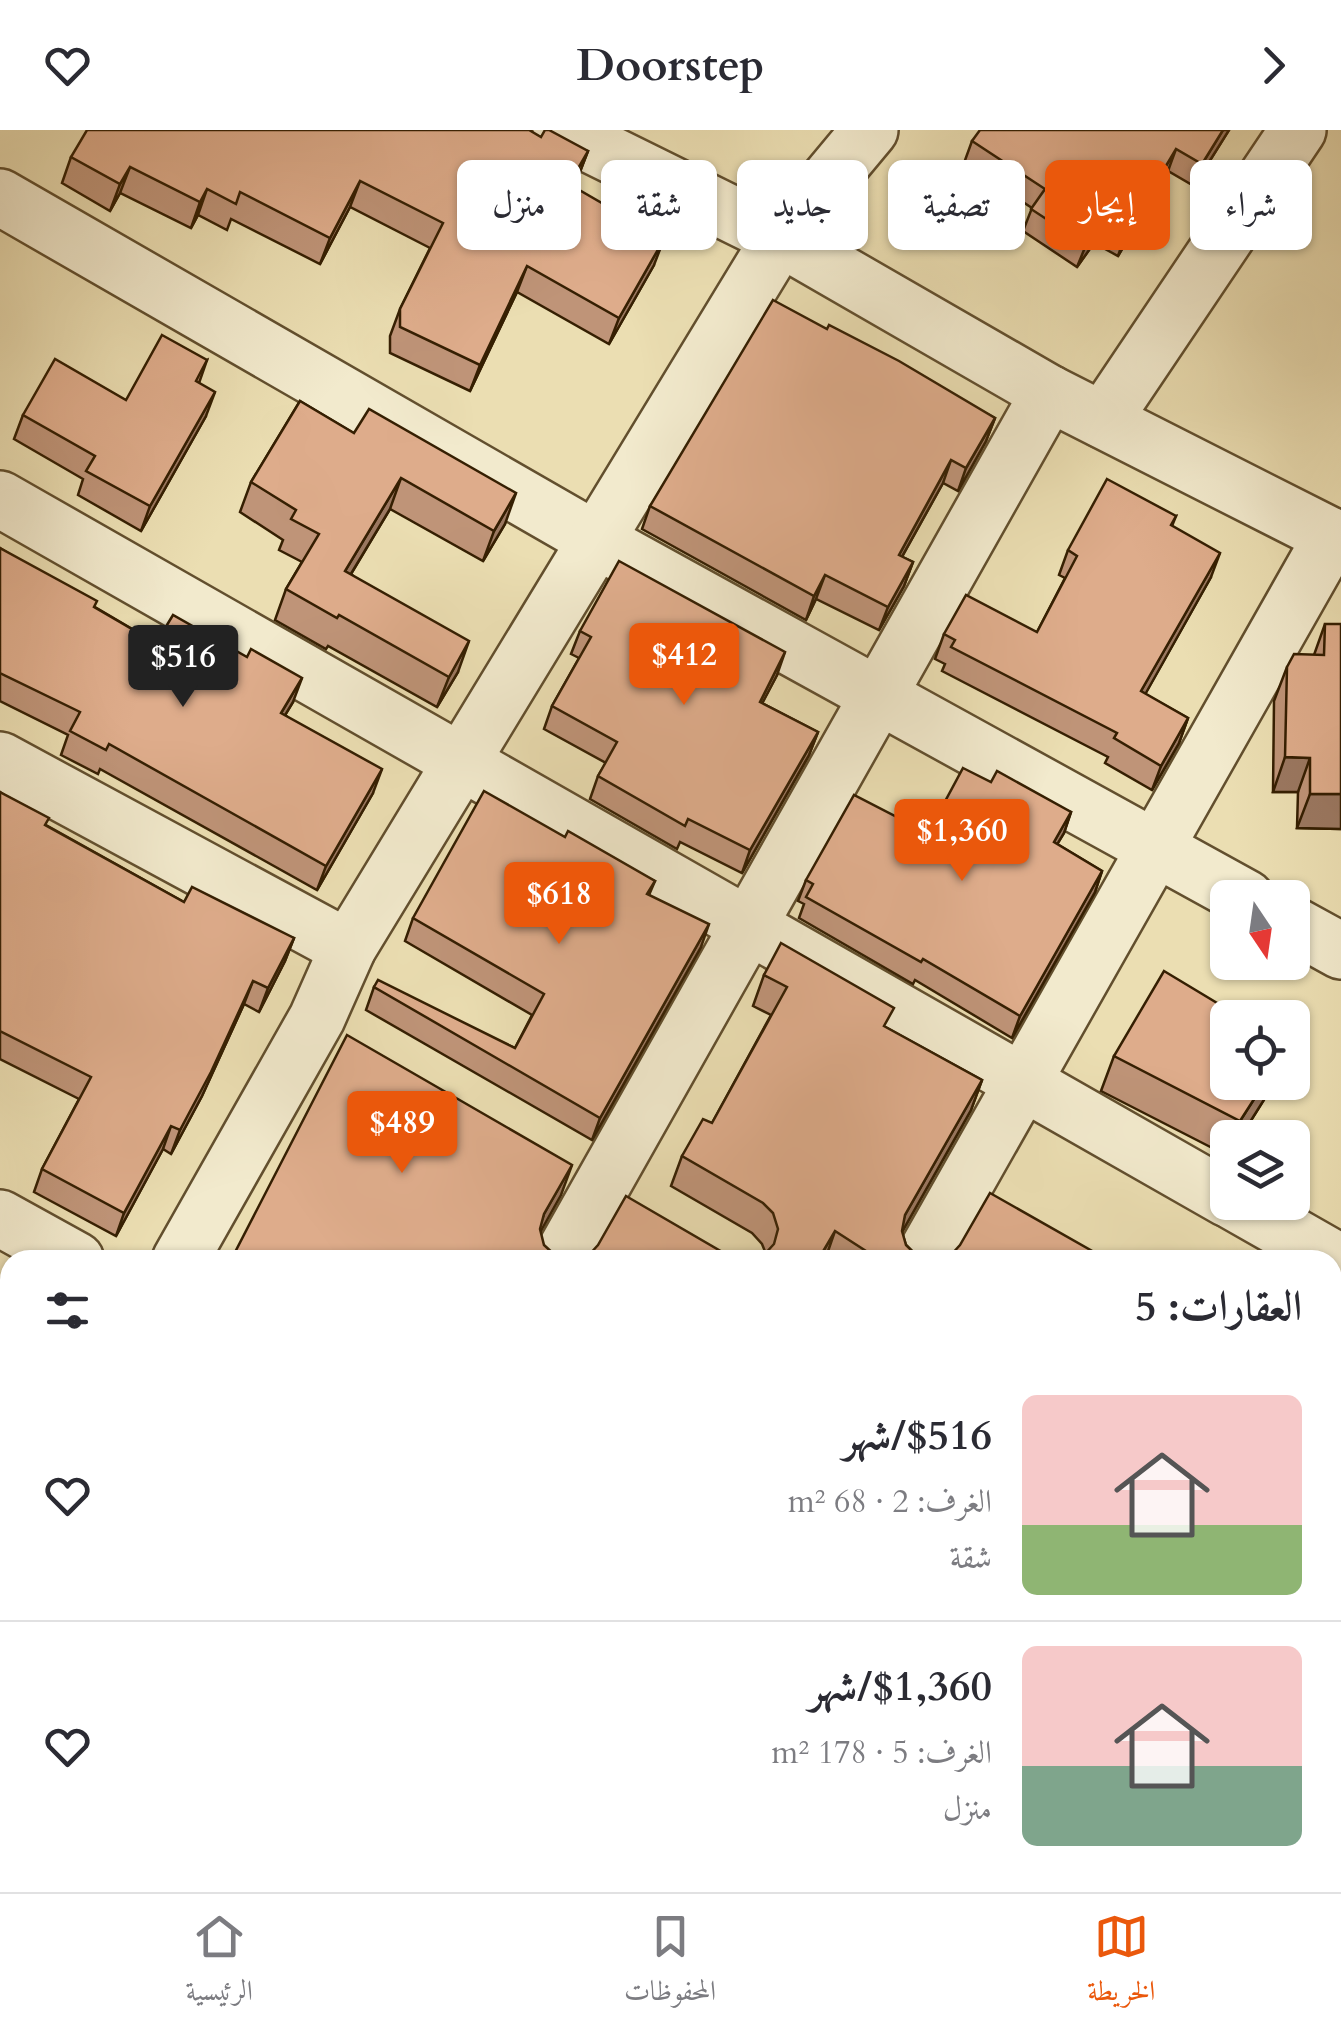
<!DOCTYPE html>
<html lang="ar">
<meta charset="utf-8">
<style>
body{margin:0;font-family:Cardo,Amiri,serif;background:#f2f2f3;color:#2b2b33;direction:rtl;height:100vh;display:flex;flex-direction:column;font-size:38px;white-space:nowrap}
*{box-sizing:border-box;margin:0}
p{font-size:32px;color:#7c7c81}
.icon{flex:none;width:55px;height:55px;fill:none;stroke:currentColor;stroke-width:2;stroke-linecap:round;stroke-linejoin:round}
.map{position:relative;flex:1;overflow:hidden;direction:ltr}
.sheet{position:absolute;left:0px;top:1120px;width:1342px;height:642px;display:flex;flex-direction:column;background:#fff;border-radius:30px 30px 0 0;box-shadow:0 2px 8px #0004;direction:rtl}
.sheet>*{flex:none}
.banner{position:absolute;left:30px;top:30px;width:1282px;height:90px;direction:rtl;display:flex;gap:20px}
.needle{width:65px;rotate:167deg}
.controls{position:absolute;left:1210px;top:750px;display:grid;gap:20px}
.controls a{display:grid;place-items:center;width:100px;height:100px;border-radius:15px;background:#fff;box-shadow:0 2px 8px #0004;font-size:50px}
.price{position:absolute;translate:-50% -85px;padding:0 22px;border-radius:10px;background:#ea580c;color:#fff;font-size:32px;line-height:65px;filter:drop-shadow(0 2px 5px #0008)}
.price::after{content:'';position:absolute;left:50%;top:60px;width:30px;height:22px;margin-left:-15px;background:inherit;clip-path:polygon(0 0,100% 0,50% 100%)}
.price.current{background:#222;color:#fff}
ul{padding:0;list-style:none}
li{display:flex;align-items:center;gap:30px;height:250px;padding:0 40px}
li+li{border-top:2px solid #e1e1e2}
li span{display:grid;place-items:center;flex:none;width:280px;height:200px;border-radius:15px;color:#555}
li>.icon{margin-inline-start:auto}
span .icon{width:120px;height:120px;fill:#fffc;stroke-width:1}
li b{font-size:42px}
h2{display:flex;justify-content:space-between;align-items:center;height:120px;padding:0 40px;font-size:42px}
.tag{padding:0 35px;border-radius:15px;background:#fff;box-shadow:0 2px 8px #0004;font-size:35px;line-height:90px}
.tag.current{background:#ea580c;color:#fff}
header{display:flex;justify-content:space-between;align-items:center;height:130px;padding:0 40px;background:#fff;font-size:45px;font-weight:700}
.menu{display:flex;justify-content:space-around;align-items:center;height:140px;border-top:2px solid #e1e1e2;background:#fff;font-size:28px;color:#7c7c81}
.menu a{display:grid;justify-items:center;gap:5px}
.menu .current{color:#ea580c}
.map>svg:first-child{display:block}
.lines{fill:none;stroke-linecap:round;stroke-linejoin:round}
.minor-casing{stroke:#624f2e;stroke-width:60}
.minor{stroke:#f2eacd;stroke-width:55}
.wall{fill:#bf9478;stroke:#351f02;stroke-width:2.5}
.shaded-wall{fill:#9b7861;stroke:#351f02;stroke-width:2.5}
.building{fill:#deac8b;stroke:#351f02;stroke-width:2.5}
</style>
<header><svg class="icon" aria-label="forward" viewBox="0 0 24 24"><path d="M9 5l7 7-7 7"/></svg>Doorstep<svg class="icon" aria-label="heart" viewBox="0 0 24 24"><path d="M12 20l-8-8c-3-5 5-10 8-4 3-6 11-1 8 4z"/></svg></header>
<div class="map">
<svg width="1341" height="1762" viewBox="0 0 1341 1762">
<rect width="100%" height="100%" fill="#ebdeb2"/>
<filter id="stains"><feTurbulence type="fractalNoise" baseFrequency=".002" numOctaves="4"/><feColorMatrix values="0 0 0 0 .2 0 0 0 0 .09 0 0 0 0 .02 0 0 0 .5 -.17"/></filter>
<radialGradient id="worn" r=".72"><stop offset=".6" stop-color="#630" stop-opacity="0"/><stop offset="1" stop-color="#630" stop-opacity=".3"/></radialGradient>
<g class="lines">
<defs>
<g id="minor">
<path d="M 561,0 L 780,108 L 1049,263 L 1341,411"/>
<path d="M 0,67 L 596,410 L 1246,768"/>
<path d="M 1103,290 L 1298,0"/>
<path d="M 0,369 L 1228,1069"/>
<path d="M 0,630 L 348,818"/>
<path d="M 1292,794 L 1341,821"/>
<path d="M 1234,1072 L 1341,1133"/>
<path d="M 0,1088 L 76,1130"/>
<path d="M 180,1130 L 317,888 L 348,818 L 780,108 L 870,0"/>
<path d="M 560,1130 L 1049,263"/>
<path d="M 922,1130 L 1332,406"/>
<path d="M 0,1437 L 10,1419"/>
<path d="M 1332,1446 L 1341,1430"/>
<path d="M 0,1701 L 10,1707"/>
<path d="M 1332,1738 L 1341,1723"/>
<path d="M 82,1752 L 97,1762"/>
<path d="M 668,1752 L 684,1762"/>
<path d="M 1247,1752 L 1264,1762"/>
<path d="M 218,1762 L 222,1752"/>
<path d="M 564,1762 L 569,1752"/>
<path d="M 1153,1762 L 1159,1752"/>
</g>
</defs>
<use href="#minor" class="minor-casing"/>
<use href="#minor" class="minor"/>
</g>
<g class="wall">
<path d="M 1229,0 L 1194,56 L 1168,41 L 1118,126 L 1094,113 L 1077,137 L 1023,101 L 1032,78 L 964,33 L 972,11 Z"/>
<path d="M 541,7 L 588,21 L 578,47 L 573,57 L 654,135 L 609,214 L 517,162 L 470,261 L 390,223 L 390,206 L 400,179 L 430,118 L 350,77 L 320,134 L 231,89 L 227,100 L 198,85 L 191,98 L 120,63 L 110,81 L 62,53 L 71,27 Z"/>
<path d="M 827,199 L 995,288 L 986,311 L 958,361 L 943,353 L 902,427 L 913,432 L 904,456 L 879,500 L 816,469 L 806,490 L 642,399 L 650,376 Z"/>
<path d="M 207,230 L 199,253 L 206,286 L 141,401 L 78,365 L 83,349 L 14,309 L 23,285 L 126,270 Z"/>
<path d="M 300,271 L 505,394 L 483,431 L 390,379 L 351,444 L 458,542 L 437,577 L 328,516 L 326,519 L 275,490 L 286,459 L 302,432 L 279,420 L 283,410 L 240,382 L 251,352 Z"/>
<path d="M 1176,386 L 1172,396 L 1211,447 L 1145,564 L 1188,588 L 1179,613 L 1152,660 L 1105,633 L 1108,627 L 942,541 L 945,534 L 935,529 L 944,504 L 1037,502 L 1065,448 L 1059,445 L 1068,420 Z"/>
<path d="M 0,418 L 95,477 L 156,513 L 293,572 L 285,585 L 373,663 L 317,760 L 100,639 L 98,644 L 61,625 L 68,605 L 0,571 Z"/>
<path d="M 1325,494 L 1341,699 L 1297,698 L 1298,662 L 1273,662 L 1274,571 L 1287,537 L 1314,525 Z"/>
<path d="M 580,501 L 777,545 L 762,573 L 818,602 L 809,625 L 742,743 L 680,712 L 677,719 L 590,669 L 598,646 L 606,633 L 544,599 L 552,576 L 579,528 L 571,524 Z"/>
<path d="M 991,652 L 1071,682 L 1064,703 L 1057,714 L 1102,741 L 1095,762 L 1012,908 L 915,850 L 913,854 L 799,788 L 804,774 L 798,771 L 806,750 L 928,703 Z"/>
<path d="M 0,662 L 46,695 L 184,772 L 294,808 L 285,831 L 259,882 L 244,874 L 202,966 L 171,1024 L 163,1019 L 116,1106 L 34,1062 L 42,1039 L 79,969 L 0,929 Z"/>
<path d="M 565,707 L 655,751 L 649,765 L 701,817 L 592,1010 L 366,880 L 374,857 L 515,918 L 532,885 L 405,811 L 413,788 Z"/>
<path d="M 764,845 L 887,898 L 982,950 L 971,980 L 902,1102 L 906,1115 L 917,1126 L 931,1130 L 751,1130 L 763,1126 L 766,1124 L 762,1114 L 752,1103 L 671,1056 L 682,1026 L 712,993 L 771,885 L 753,876 Z"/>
<path d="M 1114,926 L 1275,952 L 1240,1008 L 1228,1008 L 1228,1026 L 1101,961 Z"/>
<path d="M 10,1490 L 10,1646 L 0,1640 L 0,1508 Z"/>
<path d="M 336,1752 L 538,1752 L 540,1762 L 412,1762 L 408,1759 L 407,1762 L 331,1762 Z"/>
<path d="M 765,1752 L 1113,1752 L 1108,1762 L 782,1762 Z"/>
</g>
<g class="shaded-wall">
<path d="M 1223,0 L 1229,0 L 1194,56 L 1202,34 Z"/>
<path d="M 1176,19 L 1168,41 L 1118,126 L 1126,103 Z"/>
<path d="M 588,21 L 578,47 L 559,81 L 569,54 Z"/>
<path d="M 130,37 L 120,63 L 110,81 L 120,54 Z"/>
<path d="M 360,51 L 350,77 L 320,134 L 330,108 Z"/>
<path d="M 207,59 L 198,85 L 191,98 L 200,72 Z"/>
<path d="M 1102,91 L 1094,113 L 1077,137 L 1086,115 Z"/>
<path d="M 664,109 L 654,135 L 609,214 L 619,188 Z"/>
<path d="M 527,136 L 517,162 L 470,261 L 480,235 Z"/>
<path d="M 215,262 L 206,286 L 141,401 L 150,376 Z"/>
<path d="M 995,288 L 986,311 L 958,361 L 966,338 Z"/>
<path d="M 951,330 L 943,353 L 890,448 L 899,425 Z"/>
<path d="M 401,348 L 390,379 L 334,472 L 345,441 Z"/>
<path d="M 516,363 L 505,394 L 483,431 L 494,401 Z"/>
<path d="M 1220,423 L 1211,447 L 1133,586 L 1141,561 Z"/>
<path d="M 913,432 L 904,456 L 879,500 L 888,477 Z"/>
<path d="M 825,445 L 816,469 L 806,490 L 814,466 Z"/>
<path d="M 469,511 L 458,542 L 437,577 L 449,547 Z"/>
<path d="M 785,522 L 777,545 L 751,595 L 760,572 Z"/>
<path d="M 302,548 L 293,572 L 272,607 L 281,583 Z"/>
<path d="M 1188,588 L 1179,613 L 1152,660 L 1161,636 Z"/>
<path d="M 818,602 L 809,625 L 742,743 L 750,720 Z"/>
<path d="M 1285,627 L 1310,628 L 1298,662 L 1273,662 Z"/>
<path d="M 382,639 L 373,663 L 317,760 L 326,736 Z"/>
<path d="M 1310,664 L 1341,664 L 1341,699 L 1297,698 Z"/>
<path d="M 1071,682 L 1064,703 L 1046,733 L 1054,712 Z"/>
<path d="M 1102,741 L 1095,762 L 1012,908 L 1020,886 Z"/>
<path d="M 709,794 L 701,817 L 592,1010 L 600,988 Z"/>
<path d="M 294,808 L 285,831 L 259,882 L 268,858 Z"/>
<path d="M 253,851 L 244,874 L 202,966 L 171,1024 L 180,1000 Z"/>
<path d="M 982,950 L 971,980 L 894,1116 L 905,1085 Z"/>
<path d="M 1265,952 L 1275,952 L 1240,1008 L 1234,1008 L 1240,991 Z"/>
<path d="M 171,996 L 163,1019 L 116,1106 L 124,1083 Z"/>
<path d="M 572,1035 L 561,1065 L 533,1115 L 544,1084 Z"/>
<path d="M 835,1101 L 825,1130 L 818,1130 Z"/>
<path d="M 1109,1752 L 1113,1752 L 1108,1762 L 1104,1762 Z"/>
</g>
<g class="building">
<path d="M 87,0 L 529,0 L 541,7 L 545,0 L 549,0 L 588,21 L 569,54 L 664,109 L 619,188 L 527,136 L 480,235 L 400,197 L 400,179 L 443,93 L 360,51 L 330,108 L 240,62 L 236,74 L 207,59 L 200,72 L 130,37 L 120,54 L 71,27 Z"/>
<path d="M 980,0 L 1223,0 L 1202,34 L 1176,19 L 1126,103 L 1102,91 L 1086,115 L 1031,79 L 1045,59 L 972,11 Z"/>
<path d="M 773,170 L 827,199 L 829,195 L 899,231 L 995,288 L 966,338 L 951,330 L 899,425 L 913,432 L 888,477 L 825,445 L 814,466 L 650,376 Z"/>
<path d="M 162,205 L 207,230 L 196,251 L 215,262 L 150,376 L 86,341 L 95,326 L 23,285 L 55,229 L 126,270 Z"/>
<path d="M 300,271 L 354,303 L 369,279 L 516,363 L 494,401 L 401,348 L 345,441 L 469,511 L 449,547 L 339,485 L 337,488 L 286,459 L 319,404 L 291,389 L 296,380 L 251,352 Z"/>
<path d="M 1107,349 L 1176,386 L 1171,395 L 1220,423 L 1141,561 L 1188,588 L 1161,636 L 1114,608 L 1117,603 L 951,517 L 955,510 L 944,504 L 966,465 L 1037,502 L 1077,426 L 1068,420 Z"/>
<path d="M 0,418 L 97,471 L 94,477 L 156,513 L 173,485 L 247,527 L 251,519 L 302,548 L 281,583 L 382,639 L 326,736 L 109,614 L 106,620 L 70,601 L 80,582 L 0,543 Z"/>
<path d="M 619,431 L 785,522 L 760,572 L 818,602 L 750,720 L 688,689 L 685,696 L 598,646 L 617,612 L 552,576 L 591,507 L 580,501 Z"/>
<path d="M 1325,494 L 1341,494 L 1341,664 L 1310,664 L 1310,628 L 1285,627 L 1287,537 L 1294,524 L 1324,525 Z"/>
<path d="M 963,638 L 991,652 L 997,641 L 1071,682 L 1054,712 L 1102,741 L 1020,886 L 923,829 L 921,832 L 806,767 L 813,754 L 806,750 L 854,665 L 928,703 Z"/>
<path d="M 484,661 L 565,707 L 568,701 L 655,751 L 647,764 L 709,794 L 600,988 L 374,857 L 378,850 L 515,918 L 544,864 L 413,788 Z"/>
<path d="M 0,662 L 49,688 L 45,695 L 184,772 L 192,757 L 294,808 L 268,858 L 253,851 L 211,942 L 180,1000 L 171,996 L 124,1083 L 42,1039 L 91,947 L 0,901 Z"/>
<path d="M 781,813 L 894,878 L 884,896 L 982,950 L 905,1085 L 902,1101 L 906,1115 L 917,1126 L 931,1130 L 880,1130 L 835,1101 L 818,1130 L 751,1130 L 763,1126 L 774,1114 L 778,1099 L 773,1083 L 763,1073 L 682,1026 L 703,989 L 712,993 L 787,857 L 764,845 Z"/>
<path d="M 1164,841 L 1242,888 L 1228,888 L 1228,952 L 1265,952 L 1240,991 L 1114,926 Z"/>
<path d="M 347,905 L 572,1035 L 544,1084 L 540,1099 L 544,1115 L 557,1127 L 568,1130 L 309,1130 L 302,1126 L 300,1130 L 231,1130 Z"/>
<path d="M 990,1063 L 1108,1130 L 937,1130 L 950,1126 L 960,1115 Z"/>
<path d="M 626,1066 L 731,1127 L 744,1130 L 575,1130 L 588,1126 L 598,1115 Z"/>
<path d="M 10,1490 L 10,1617 L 0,1611 L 0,1508 Z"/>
<path d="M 336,1752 L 408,1752 L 403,1762 L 331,1762 Z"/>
<path d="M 443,1752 L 538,1752 L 543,1756 L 539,1762 L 459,1762 Z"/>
<path d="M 638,1752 L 646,1752 L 663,1762 L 633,1762 Z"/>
<path d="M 816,1752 L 1109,1752 L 1104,1762 L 833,1762 Z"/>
</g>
<rect width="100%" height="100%" filter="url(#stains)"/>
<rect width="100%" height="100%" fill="url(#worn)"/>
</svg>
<div class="controls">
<a><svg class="needle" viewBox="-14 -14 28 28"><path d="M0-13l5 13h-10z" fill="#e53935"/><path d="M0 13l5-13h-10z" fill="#7c7c81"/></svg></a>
<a><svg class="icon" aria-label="locate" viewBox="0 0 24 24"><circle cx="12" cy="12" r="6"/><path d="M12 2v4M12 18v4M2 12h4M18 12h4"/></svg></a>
<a><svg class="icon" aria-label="layers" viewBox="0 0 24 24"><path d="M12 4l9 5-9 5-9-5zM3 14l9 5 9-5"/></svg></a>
</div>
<b class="price" style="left:684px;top:578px">$412</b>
<b class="price current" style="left:183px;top:580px">$516</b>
<b class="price" style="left:962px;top:754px">$1,360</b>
<b class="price" style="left:559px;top:817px">$618</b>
<b class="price" style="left:402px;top:1046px">$489</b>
<div class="banner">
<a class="tag">شراء</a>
<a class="tag current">إيجار</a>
<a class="tag">تصفية</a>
<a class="tag">جديد</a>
<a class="tag">شقة</a>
<a class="tag">منزل</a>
</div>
<section class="sheet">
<h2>العقارات: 5<svg class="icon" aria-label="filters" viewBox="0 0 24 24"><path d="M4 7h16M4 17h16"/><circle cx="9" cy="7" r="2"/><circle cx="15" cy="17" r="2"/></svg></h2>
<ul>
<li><span style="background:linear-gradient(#f6c9c9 65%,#8fb573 0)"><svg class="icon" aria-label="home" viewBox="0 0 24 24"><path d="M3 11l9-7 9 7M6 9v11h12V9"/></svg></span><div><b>$516/شهر</b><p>الغرف: 2 · 68 m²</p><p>شقة</p></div><svg class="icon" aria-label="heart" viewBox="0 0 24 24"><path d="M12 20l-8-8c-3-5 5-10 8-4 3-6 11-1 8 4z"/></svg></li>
<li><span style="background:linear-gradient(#f6c9c9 60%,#7fa58c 0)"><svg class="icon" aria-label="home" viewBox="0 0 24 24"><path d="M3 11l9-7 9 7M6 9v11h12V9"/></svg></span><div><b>$1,360/شهر</b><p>الغرف: 5 · 178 m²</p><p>منزل</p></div><svg class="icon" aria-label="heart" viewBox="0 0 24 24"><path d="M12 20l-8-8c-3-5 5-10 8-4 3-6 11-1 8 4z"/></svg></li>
</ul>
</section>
</div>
<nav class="menu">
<a class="current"><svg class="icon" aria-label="map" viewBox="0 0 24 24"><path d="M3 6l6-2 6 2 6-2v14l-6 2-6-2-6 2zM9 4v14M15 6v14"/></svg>الخريطة</a>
<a><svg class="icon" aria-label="saved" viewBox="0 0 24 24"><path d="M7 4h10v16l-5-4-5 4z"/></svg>المحفوظات</a>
<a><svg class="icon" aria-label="home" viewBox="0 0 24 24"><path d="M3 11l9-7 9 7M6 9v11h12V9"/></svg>الرئيسية</a>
</nav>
